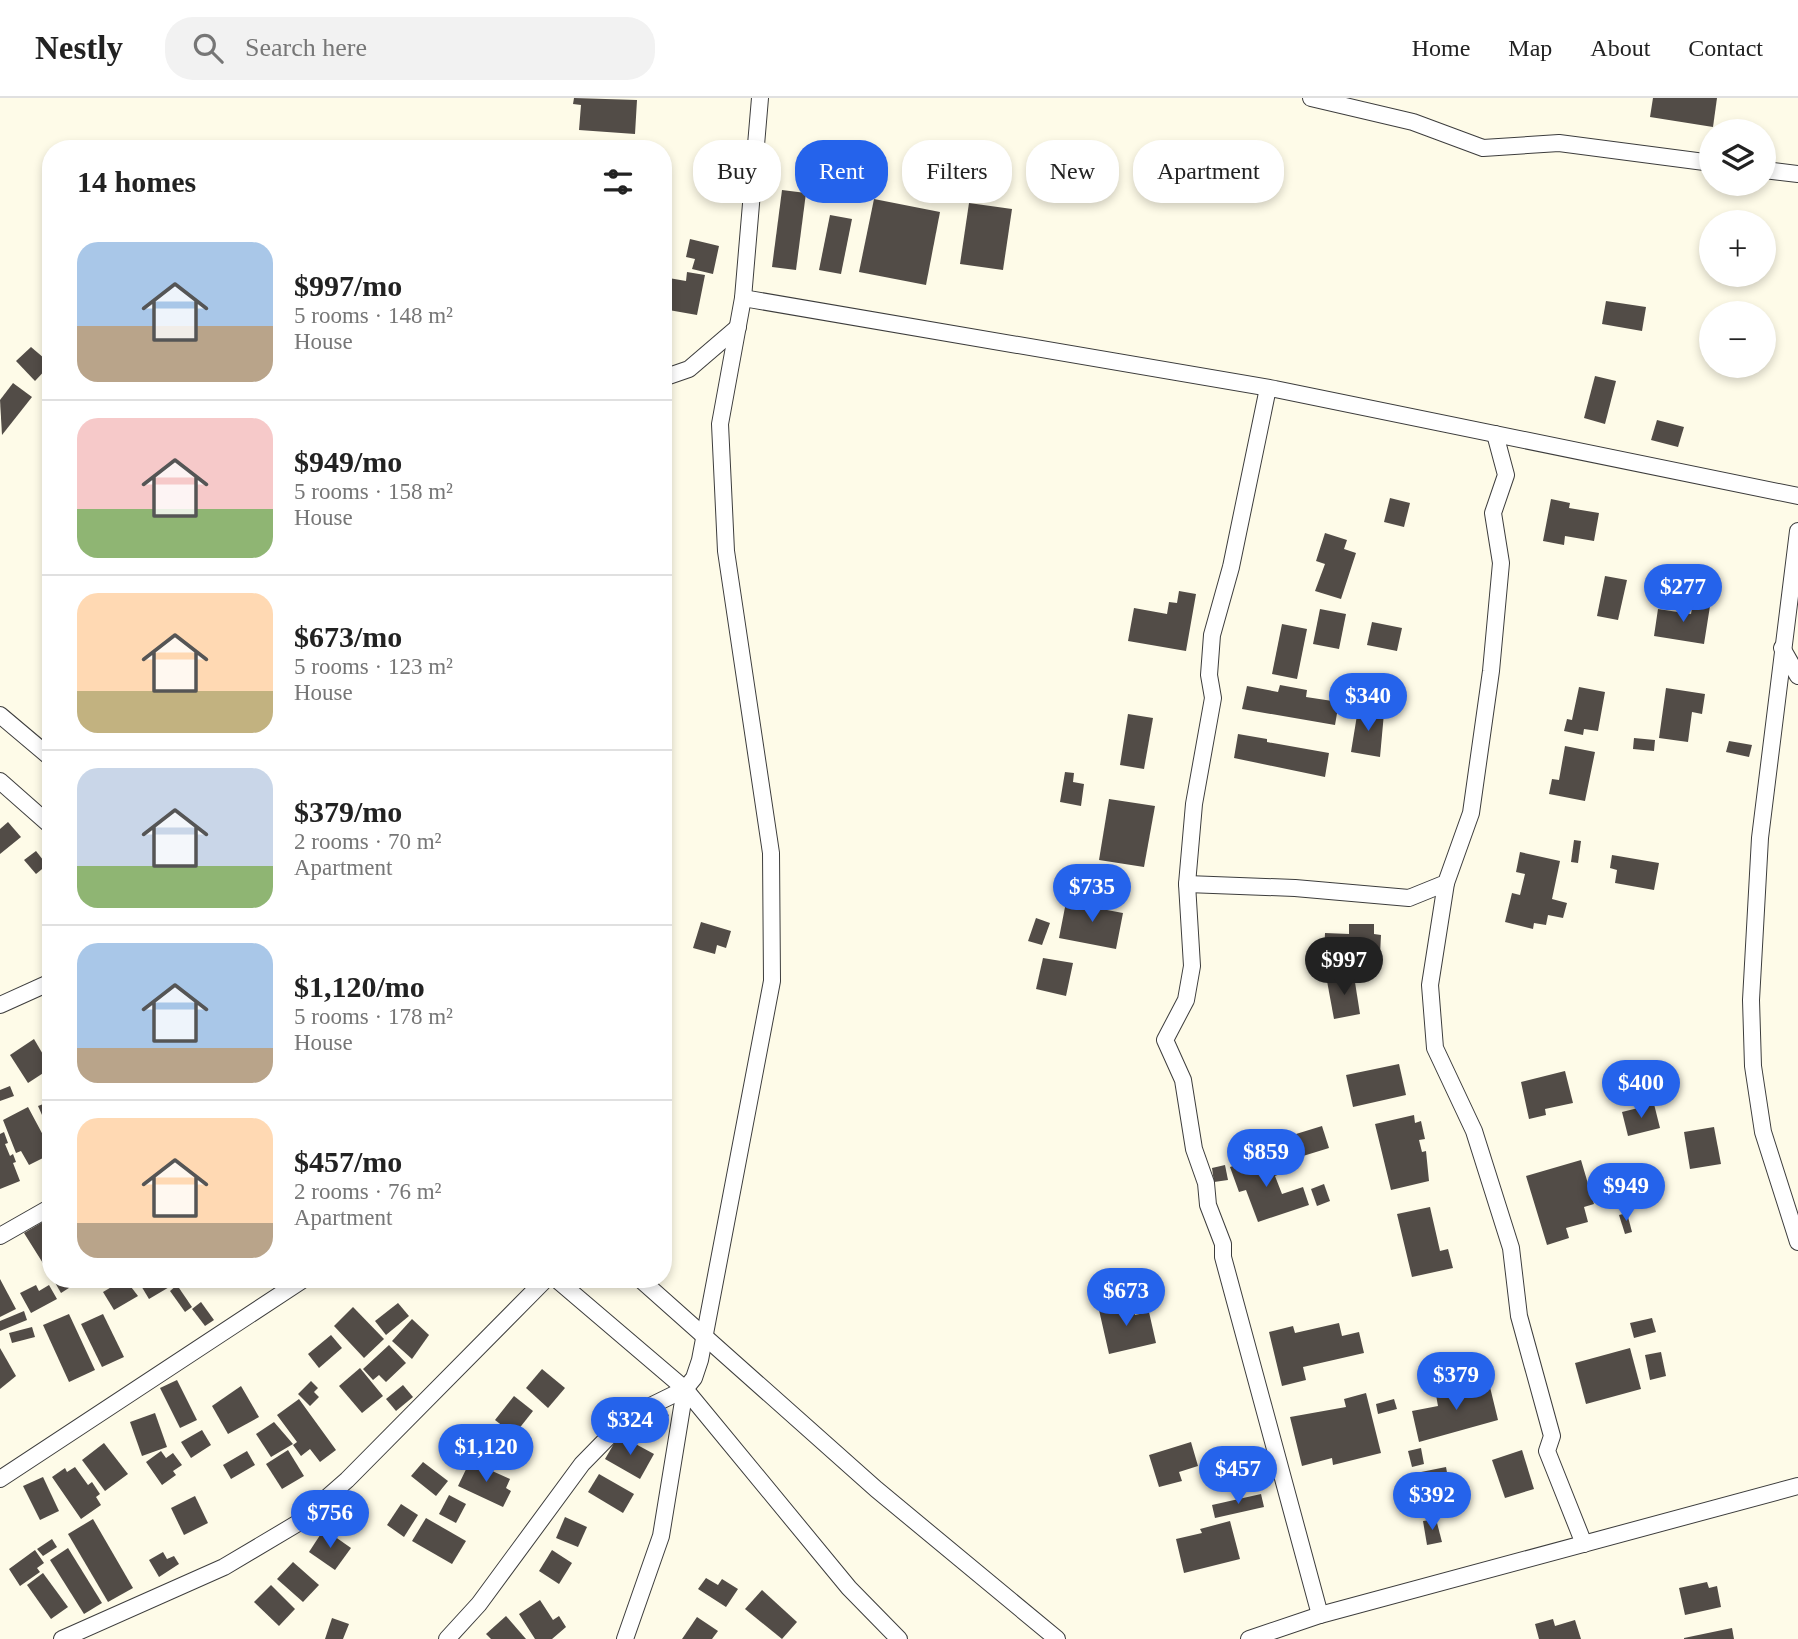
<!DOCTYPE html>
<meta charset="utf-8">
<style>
body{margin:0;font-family:"Times New Roman",serif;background:#f2f2f2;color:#222;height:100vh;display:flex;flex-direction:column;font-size:26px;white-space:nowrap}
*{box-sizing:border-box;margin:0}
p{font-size:23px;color:#767676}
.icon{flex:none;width:38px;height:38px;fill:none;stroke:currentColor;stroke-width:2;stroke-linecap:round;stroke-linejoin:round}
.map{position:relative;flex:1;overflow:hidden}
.sheet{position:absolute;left:42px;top:42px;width:630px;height:1148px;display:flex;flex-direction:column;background:#fff;border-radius:28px;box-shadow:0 4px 10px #0003}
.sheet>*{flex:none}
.top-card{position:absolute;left:693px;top:42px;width:665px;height:63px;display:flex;gap:14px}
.controls{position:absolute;left:1699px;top:21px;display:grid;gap:14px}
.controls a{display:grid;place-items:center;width:77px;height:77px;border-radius:50%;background:#fff;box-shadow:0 4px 10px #0003;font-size:35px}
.price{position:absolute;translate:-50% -60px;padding:0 16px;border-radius:24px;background:#2563eb;color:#fff;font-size:23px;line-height:46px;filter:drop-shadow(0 2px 4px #0008)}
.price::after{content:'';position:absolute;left:50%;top:42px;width:21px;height:16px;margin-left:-10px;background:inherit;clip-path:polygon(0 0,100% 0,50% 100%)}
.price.active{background:#222;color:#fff}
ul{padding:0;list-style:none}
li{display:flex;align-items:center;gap:21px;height:175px;padding:0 35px}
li+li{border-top:2px solid #e0e0e0}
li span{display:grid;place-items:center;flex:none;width:196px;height:140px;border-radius:21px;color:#555}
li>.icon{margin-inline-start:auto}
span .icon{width:84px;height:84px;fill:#fffc;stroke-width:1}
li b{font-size:30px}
h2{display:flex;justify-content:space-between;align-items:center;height:84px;padding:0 35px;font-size:30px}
.chip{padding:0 24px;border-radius:28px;background:#fff;box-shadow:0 4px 10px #0003;font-size:24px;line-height:63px}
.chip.active{background:#2563eb;color:#fff}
header{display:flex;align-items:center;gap:42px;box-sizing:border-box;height:98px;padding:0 35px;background:#fff;border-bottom:2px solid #e0e0e0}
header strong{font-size:33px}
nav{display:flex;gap:38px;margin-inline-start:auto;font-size:24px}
.search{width:490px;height:63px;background:#f2f2f2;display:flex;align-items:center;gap:18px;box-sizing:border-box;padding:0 24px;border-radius:28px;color:#767676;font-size:26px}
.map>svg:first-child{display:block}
.building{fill:#524c47}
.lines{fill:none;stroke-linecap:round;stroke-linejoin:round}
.street-casing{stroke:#3d3d3d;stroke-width:18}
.street{stroke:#fff;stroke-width:16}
</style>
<header>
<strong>Nestly</strong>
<div class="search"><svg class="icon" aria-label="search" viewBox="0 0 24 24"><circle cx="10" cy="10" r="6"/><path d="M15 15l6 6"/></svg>Search here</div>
<nav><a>Home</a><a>Map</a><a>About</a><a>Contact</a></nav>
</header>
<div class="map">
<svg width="1798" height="1541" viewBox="0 0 1798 1541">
<rect width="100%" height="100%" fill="#fefbe8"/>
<g class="building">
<path d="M 574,0 L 637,2 L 635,36 L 579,32 L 581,7 L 573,6 Z"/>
<path d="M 1653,0 L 1717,0 L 1713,29 L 1650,19 Z"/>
<path d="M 782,92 L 806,95 L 796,172 L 772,169 Z"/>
<path d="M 874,101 L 940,114 L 926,187 L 859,174 Z"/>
<path d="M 969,105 L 1012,111 L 1003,172 L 960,166 Z"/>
<path d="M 830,117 L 852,121 L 841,176 L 819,172 Z"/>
<path d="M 690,141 L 719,148 L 713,176 L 692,171 L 695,161 L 686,159 Z"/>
<path d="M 687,174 L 705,177 L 697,217 L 663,211 L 663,179 L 686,183 Z"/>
<path d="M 1606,203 L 1646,209 L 1642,233 L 1602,226 Z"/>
<path d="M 31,249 L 51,266 L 35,283 L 16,263 Z"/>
<path d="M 1595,278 L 1616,283 L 1605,326 L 1584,320 Z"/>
<path d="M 13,285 L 32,299 L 2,337 L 0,302 Z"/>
<path d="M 1657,322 L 1684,329 L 1678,349 L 1651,342 Z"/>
<path d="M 1390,400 L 1410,405 L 1404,429 L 1384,424 Z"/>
<path d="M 1551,401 L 1570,405 L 1569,410 L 1599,415 L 1594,443 L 1565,438 L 1564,447 L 1543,443 Z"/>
<path d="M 1325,435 L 1347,442 L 1344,451 L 1356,455 L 1341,501 L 1315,493 L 1325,466 L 1316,463 Z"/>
<path d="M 1605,478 L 1627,482 L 1618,522 L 1597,518 Z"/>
<path d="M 1179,493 L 1196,496 L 1186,553 L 1128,543 L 1134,510 L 1167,516 L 1169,504 L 1177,505 Z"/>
<path d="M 1693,505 L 1710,508 L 1704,546 L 1654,538 L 1658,511 L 1691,516 Z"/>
<path d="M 1320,511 L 1346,516 L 1339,551 L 1313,546 Z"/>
<path d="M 1372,524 L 1402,530 L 1397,553 L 1367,547 Z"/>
<path d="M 1282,526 L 1307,531 L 1297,581 L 1272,576 Z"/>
<path d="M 1280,587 L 1307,592 L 1306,599 L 1339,604 L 1335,627 L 1242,611 L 1247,588 L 1278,594 Z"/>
<path d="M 1579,589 L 1605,594 L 1598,633 L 1584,631 L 1583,637 L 1564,633 L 1567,621 L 1572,622 Z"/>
<path d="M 1666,590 L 1705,596 L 1702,616 L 1692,614 L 1688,644 L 1659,640 Z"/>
<path d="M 1358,611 L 1384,615 L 1380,659 L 1351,654 Z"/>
<path d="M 1128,616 L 1153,620 L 1144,671 L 1120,667 Z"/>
<path d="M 1238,636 L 1267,641 L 1267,644 L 1329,655 L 1325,679 L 1234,660 Z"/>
<path d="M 1634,640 L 1655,642 L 1654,653 L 1633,651 Z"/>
<path d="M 1729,643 L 1752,647 L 1749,659 L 1726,654 Z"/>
<path d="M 1565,648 L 1595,654 L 1585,703 L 1549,696 L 1552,681 L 1559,682 Z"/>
<path d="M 1065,674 L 1074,675 L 1073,684 L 1084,686 L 1081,708 L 1060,704 Z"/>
<path d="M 1109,701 L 1155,708 L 1144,769 L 1099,762 Z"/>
<path d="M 8,724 L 21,739 L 0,756 L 0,731 Z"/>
<path d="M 1574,742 L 1581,743 L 1578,765 L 1571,764 Z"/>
<path d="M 36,753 L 47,767 L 36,776 L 24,762 Z"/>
<path d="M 1520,754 L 1560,763 L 1552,801 L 1567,805 L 1563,820 L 1548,817 L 1546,827 L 1534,825 L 1533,831 L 1505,824 L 1512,795 L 1520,797 L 1525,776 L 1516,774 Z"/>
<path d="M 1612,757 L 1659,765 L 1654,792 L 1615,785 L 1617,772 L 1610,770 Z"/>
<path d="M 1092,801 L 1109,804 L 1107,812 L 1123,815 L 1116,851 L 1059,840 L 1066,804 L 1091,809 Z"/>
<path d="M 1036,820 L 1050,825 L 1042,847 L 1028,843 Z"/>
<path d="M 701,824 L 731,833 L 726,850 L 717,847 L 715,856 L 693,850 Z"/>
<path d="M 1349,826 L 1374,826 L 1374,836 L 1381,837 L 1380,857 L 1324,856 L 1325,835 L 1349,836 Z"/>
<path d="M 1043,860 L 1073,865 L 1066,898 L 1036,891 Z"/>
<path d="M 1354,878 L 1360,916 L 1334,921 L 1327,883 Z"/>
<path d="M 34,941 L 51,970 L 28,985 L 10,957 Z"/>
<path d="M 1399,966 L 1406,997 L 1353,1009 L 1346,977 Z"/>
<path d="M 1565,973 L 1573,1005 L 1545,1011 L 1546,1017 L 1529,1021 L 1521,984 Z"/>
<path d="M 10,988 L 14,998 L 0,1003 L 0,992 Z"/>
<path d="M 51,1003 L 51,1037 L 38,1008 Z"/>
<path d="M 1654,1006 L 1660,1030 L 1628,1038 L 1622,1014 Z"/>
<path d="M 28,1009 L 51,1052 L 51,1056 L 29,1067 L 21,1053 L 16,1055 L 3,1022 Z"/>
<path d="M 1414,1017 L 1415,1025 L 1421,1023 L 1425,1041 L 1419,1042 L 1422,1054 L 1426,1053 L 1429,1083 L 1391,1092 L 1375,1026 Z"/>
<path d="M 1322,1028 L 1329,1050 L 1303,1058 L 1296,1036 Z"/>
<path d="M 1714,1029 L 1721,1066 L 1690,1071 L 1684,1034 Z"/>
<path d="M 4,1034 L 8,1045 L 5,1046 L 10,1058 L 13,1056 L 16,1064 L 13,1065 L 20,1083 L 0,1091 L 0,1036 Z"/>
<path d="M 1268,1056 L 1271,1065 L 1276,1064 L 1280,1076 L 1275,1078 L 1282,1096 L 1303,1089 L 1309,1107 L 1258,1124 L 1246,1092 L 1239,1094 L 1230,1069 Z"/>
<path d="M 1581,1062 L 1594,1106 L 1584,1109 L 1588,1124 L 1566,1130 L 1569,1140 L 1547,1147 L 1526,1078 Z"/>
<path d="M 1225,1067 L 1228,1082 L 1214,1084 L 1212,1070 Z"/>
<path d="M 1324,1086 L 1330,1103 L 1317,1108 L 1311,1091 Z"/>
<path d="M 1430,1109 L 1440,1153 L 1448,1151 L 1453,1170 L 1412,1179 L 1397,1116 Z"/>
<path d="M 1627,1115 L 1632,1134 L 1625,1136 L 1619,1117 Z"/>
<path d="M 51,1119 L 49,1138 L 51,1178 L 24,1135 Z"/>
<path d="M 0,1181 L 16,1211 L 0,1219 Z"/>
<path d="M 53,1181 L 83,1181 L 61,1195 Z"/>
<path d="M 125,1181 L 138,1198 L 114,1212 L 103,1194 Z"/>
<path d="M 137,1181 L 167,1181 L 171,1188 L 149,1201 Z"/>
<path d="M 36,1187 L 39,1193 L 49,1187 L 57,1201 L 31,1215 L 20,1195 Z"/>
<path d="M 177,1187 L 192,1209 L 185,1214 L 170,1193 Z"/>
<path d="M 201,1204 L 214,1222 L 205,1228 L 192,1211 Z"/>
<path d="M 1131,1204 L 1135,1217 L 1149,1214 L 1156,1245 L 1109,1256 L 1099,1212 Z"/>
<path d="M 398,1205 L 409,1218 L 386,1237 L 375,1223 Z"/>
<path d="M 353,1209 L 384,1241 L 364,1260 L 334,1228 Z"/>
<path d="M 24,1213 L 27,1222 L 0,1233 L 0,1223 Z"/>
<path d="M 69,1216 L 95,1272 L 69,1284 L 43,1227 Z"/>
<path d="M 103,1216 L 124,1259 L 102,1269 L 81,1226 Z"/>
<path d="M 1652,1220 L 1656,1234 L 1634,1240 L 1630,1225 Z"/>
<path d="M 412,1221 L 429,1237 L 412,1261 L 392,1243 Z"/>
<path d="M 1339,1225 L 1342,1238 L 1359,1234 L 1364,1255 L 1303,1269 L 1306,1282 L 1282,1288 L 1269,1234 L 1293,1228 L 1295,1235 Z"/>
<path d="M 32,1229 L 35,1239 L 12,1245 L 9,1235 Z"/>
<path d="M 331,1237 L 342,1250 L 319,1270 L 308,1256 Z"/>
<path d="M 389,1247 L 406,1265 L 386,1284 L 379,1277 L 373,1282 L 363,1271 Z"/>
<path d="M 0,1250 L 16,1278 L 0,1291 Z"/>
<path d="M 1630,1250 L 1641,1291 L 1586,1306 L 1575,1265 Z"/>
<path d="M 1661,1254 L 1666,1278 L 1650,1282 L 1645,1257 Z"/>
<path d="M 360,1270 L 383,1298 L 362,1315 L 339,1288 Z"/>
<path d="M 542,1271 L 565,1290 L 548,1310 L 526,1290 Z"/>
<path d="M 177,1282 L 197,1322 L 180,1330 L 160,1290 Z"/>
<path d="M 311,1283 L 318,1290 L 314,1294 L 319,1299 L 310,1308 L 298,1296 Z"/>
<path d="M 1489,1285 L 1498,1322 L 1419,1344 L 1412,1313 L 1438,1308 L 1436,1297 Z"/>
<path d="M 403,1287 L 413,1299 L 396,1313 L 386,1301 Z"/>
<path d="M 241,1288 L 259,1319 L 228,1336 L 212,1308 Z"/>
<path d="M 1366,1295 L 1381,1355 L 1333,1367 L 1332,1360 L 1302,1368 L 1290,1319 L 1346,1309 L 1344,1301 Z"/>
<path d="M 514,1298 L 533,1313 L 514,1337 L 495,1322 Z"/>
<path d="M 299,1301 L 336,1352 L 320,1364 L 310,1351 L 301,1358 L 293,1347 L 297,1344 L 277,1317 Z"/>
<path d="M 1394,1301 L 1397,1311 L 1378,1316 L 1376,1306 Z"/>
<path d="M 659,1311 L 669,1317 L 659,1332 L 649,1325 Z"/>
<path d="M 155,1315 L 167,1349 L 142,1358 L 130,1324 Z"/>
<path d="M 274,1324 L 293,1346 L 271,1359 L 256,1336 Z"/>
<path d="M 492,1331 L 518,1345 L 500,1369 L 478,1357 Z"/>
<path d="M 202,1332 L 211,1347 L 191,1360 L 181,1344 Z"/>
<path d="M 619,1337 L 654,1356 L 640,1381 L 605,1361 Z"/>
<path d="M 1191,1344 L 1198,1368 L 1179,1374 L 1182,1383 L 1159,1389 L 1149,1357 Z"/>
<path d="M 104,1345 L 128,1376 L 105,1393 L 82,1362 Z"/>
<path d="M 1421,1350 L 1424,1366 L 1412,1369 L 1408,1353 Z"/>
<path d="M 288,1352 L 304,1378 L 282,1391 L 266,1366 Z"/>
<path d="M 1522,1352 L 1534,1391 L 1505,1400 L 1492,1362 Z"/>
<path d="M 161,1353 L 166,1360 L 173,1355 L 182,1367 L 173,1373 L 176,1377 L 162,1387 L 146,1364 Z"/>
<path d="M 247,1353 L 255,1367 L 231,1381 L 223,1367 Z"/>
<path d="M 470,1363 L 510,1381 L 506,1390 L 511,1393 L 503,1409 L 458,1388 Z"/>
<path d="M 423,1364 L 448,1383 L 436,1398 L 411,1378 Z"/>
<path d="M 75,1369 L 88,1387 L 92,1384 L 100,1396 L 96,1399 L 101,1407 L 81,1421 L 52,1379 L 65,1370 L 67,1374 Z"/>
<path d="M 1446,1369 L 1453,1407 L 1422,1413 L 1416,1375 Z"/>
<path d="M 599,1376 L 634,1396 L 623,1415 L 588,1394 Z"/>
<path d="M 43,1379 L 59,1413 L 40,1422 L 23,1388 Z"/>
<path d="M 1261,1396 L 1264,1409 L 1215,1420 L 1212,1407 Z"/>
<path d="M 449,1397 L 466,1406 L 456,1425 L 439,1416 Z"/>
<path d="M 195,1398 L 208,1425 L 184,1437 L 171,1410 Z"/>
<path d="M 401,1406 L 418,1417 L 404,1439 L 387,1427 Z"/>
<path d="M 565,1419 L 587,1429 L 578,1449 L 556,1440 Z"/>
<path d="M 426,1420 L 466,1443 L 452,1466 L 412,1443 Z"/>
<path d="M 93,1421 L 133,1490 L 108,1504 L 68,1436 Z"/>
<path d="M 1436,1421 L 1442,1444 L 1427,1447 L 1423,1423 Z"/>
<path d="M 1230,1423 L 1240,1461 L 1184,1475 L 1176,1441 L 1202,1435 L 1200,1431 Z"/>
<path d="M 324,1431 L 351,1450 L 335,1472 L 309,1454 Z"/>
<path d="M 52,1441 L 57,1449 L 43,1458 L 37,1451 Z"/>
<path d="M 68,1450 L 102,1505 L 84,1516 L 50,1462 Z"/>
<path d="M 35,1452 L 44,1465 L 37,1470 L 40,1474 L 20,1488 L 9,1471 Z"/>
<path d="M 552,1452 L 572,1465 L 559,1486 L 539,1473 Z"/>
<path d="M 163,1454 L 167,1461 L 174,1458 L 179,1466 L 159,1479 L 149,1462 Z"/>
<path d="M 293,1464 L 319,1487 L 303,1504 L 277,1481 Z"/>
<path d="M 43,1475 L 68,1509 L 51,1521 L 27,1487 Z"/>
<path d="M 706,1480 L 718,1487 L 722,1481 L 738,1491 L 726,1509 L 698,1491 Z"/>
<path d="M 1707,1484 L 1709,1490 L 1717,1488 L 1721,1509 L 1685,1517 L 1679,1490 Z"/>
<path d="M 271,1487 L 295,1511 L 279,1528 L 254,1504 Z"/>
<path d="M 762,1492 L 797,1524 L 782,1541 L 745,1511 Z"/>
<path d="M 540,1502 L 553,1522 L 559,1518 L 566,1529 L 552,1541 L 535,1541 L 519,1516 Z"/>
<path d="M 506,1518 L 526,1541 L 491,1541 L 486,1536 Z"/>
<path d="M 697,1519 L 718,1533 L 712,1541 L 682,1541 Z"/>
<path d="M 332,1520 L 349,1526 L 343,1541 L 325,1541 Z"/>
<path d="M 1553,1521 L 1555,1528 L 1575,1522 L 1581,1541 L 1539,1541 L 1535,1526 Z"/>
<path d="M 1732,1530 L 1734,1541 L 1684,1541 L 1684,1540 Z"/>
</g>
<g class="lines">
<defs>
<g id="street">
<path d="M 1311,0 L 1413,24 L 1483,50 L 1559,45 L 1712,65"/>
<path d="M 1764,72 L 1798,76"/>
<path d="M 743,200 L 1275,291 L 1798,398"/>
<path d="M 663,280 L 689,271 L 738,229"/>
<path d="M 1268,290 L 1231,469 L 1212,537 L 1209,577 L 1213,600 L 1194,706 L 1187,786 L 1192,868 L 1186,902 L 1165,942 L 1183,982 L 1194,1051 L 1206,1085 L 1208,1107 L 1223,1146 L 1223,1159 L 1320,1517"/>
<path d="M 1798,433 L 1760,740 L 1751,902 L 1753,968 L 1763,1034 L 1798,1144"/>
<path d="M 1782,550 L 1798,578"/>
<path d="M 0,617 L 51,660"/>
<path d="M 0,683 L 51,728"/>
<path d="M 1446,785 L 1430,887 L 1435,950 L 1474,1033 L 1511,1150 L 1519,1218 L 1552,1338 L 1547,1353 L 1584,1446"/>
<path d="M 1187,786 L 1295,790 L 1409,800 L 1446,785 L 1471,715 L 1491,573 L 1501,465 L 1493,415 L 1506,377 L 1495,336"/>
<path d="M 0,907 L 51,884"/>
<path d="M 0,1138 L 51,1109"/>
<path d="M 556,1181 L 685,1291 L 849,1490 L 899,1541"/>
<path d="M 640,1181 L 876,1391 L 1057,1541"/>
<path d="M 0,1381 L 304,1181"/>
<path d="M 62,1541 L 224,1469 L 298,1425 L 347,1382 L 546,1181"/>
<path d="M 447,1541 L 479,1506 L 582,1366 L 628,1319 L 685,1291"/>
<path d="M 625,1541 L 661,1438 L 685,1291 L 694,1280 L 700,1262 L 772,883 L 771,755 L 726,453 L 720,326 L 743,200 L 760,0"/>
<path d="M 1249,1541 L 1320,1517 L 1798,1388"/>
</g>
</defs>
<use href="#street" class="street-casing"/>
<use href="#street" class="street"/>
</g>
</svg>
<div class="controls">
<a><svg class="icon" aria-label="layers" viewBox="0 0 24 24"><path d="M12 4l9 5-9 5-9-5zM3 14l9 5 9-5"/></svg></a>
<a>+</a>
<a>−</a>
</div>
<b class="price" style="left:1683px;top:526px">$277</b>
<b class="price" style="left:1368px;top:635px">$340</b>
<b class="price" style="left:1092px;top:826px">$735</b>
<b class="price active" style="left:1344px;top:899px">$997</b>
<b class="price" style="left:1641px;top:1022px">$400</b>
<b class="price" style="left:1266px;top:1091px">$859</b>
<b class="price" style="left:1626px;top:1125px">$949</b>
<b class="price" style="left:1126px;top:1230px">$673</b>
<b class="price" style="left:1456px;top:1314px">$379</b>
<b class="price" style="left:630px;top:1359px">$324</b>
<b class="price" style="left:486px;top:1386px">$1,120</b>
<b class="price" style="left:1238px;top:1408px">$457</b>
<b class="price" style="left:1432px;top:1434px">$392</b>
<b class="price" style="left:330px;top:1452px">$756</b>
<div class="top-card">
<a class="chip">Buy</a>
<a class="chip active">Rent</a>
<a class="chip">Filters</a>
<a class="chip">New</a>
<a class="chip">Apartment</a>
</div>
<section class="sheet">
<h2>14 homes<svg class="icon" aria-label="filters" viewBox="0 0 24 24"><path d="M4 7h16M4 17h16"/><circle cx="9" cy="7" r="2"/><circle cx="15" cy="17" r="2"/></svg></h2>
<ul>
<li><span style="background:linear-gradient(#a9c7e8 60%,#b9a48a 0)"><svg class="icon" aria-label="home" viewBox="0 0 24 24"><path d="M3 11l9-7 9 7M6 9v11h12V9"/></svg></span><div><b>$997/mo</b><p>5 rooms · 148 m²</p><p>House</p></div></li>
<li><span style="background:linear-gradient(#f6c9c9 65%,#8fb573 0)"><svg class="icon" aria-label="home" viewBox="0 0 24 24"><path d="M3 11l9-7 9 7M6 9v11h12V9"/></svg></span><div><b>$949/mo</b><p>5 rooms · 158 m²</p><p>House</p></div></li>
<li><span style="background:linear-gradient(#ffd9b3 70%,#c2b280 0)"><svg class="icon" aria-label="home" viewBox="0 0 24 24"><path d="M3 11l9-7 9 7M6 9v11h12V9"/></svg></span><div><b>$673/mo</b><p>5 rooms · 123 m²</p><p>House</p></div></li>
<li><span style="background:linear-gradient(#c9d6e8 70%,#8fb573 0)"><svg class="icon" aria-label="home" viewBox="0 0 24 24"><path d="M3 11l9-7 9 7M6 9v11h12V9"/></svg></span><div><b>$379/mo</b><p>2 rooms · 70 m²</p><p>Apartment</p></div></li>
<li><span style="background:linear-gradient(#a9c7e8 75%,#b9a48a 0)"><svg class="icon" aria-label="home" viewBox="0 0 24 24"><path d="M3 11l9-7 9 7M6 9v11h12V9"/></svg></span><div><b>$1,120/mo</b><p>5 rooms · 178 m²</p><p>House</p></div></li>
<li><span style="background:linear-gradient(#ffd9b3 75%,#b9a48a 0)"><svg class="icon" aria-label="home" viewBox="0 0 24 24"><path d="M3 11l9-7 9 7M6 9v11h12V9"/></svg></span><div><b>$457/mo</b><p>2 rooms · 76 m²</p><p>Apartment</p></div></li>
</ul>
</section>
</div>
